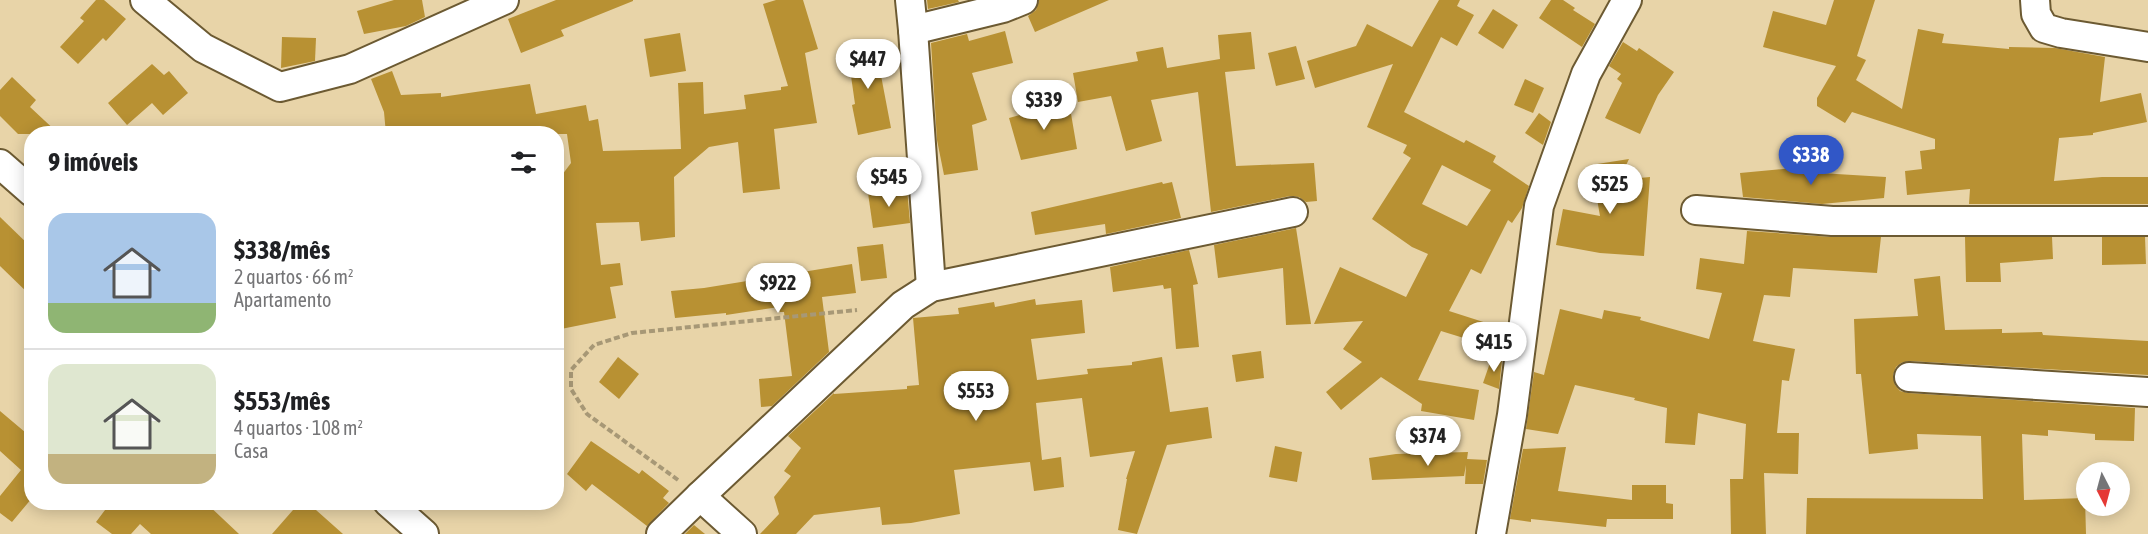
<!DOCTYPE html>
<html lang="pt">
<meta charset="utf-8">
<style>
body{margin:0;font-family:"Asap Condensed",sans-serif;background:#f6f6f6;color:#202124;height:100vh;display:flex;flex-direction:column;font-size:22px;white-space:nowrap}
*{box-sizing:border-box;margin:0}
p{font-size:20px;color:#757577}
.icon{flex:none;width:33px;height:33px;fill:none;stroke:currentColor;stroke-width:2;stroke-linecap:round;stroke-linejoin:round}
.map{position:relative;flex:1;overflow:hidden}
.side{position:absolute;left:24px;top:126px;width:540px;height:384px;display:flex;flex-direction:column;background:#fff;border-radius:24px;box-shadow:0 3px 15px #0003}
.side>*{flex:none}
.needle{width:39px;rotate:174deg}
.buttons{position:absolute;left:2076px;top:462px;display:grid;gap:12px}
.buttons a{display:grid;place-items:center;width:54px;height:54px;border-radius:50%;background:#fff;box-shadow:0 3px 15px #0003;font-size:30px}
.price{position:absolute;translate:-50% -51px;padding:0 14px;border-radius:21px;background:#fff;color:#222;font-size:20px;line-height:39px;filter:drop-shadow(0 2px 3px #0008)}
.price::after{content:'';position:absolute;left:50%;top:36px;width:18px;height:14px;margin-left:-9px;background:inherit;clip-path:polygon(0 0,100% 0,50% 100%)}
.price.current{background:#3157c7;color:#fff}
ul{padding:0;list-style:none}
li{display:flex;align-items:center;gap:18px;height:150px;padding:0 24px}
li+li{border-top:2px solid #e0e0e0}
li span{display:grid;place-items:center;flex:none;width:168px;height:120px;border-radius:18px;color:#555}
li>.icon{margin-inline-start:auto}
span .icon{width:72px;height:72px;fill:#fffc;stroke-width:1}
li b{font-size:26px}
h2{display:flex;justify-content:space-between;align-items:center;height:72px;padding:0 24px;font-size:26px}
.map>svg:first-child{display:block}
.building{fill:#b89133;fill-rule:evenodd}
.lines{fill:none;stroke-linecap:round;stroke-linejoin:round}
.minor-casing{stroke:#6c5a32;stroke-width:32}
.path{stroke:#a79876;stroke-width:4;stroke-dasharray:6 3;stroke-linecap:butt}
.minor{stroke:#fff;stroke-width:28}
</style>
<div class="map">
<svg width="2148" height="534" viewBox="0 0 2148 534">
<rect width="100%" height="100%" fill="#e8d4a8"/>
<g class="building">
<path d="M 96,0 L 104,0 L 126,19 L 106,41 L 103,38 L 78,64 L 60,47 L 84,21 L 80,18 Z"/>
<path d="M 394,0 L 422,0 L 425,17 L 406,26 L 364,34 L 357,11 Z"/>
<path d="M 556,0 L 633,0 L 633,1 L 561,30 L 564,36 L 521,53 L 508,19 Z"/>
<path d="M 776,0 L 803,0 L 818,49 L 805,53 L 817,123 L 774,129 L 780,189 L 743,193 L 738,142 L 709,147 L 674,177 L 675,237 L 641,241 L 639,222 L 596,223 L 601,265 L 620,263 L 623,285 L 610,287 L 616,318 L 556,330 L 556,183 L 571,163 L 567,134 L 386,134 L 384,112 L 371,79 L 392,71 L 401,95 L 441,93 L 441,97 L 530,84 L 536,114 L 586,105 L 589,121 L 598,119 L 603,151 L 681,149 L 678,83 L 703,82 L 704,114 L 746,109 L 744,95 L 781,90 L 781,87 L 788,86 L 763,4 Z"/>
<path d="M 927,0 L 958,0 L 959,2 L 928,9 Z"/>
<path d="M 1039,0 L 1109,0 L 1035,32 L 1028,16 L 1036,10 Z"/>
<path d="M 1439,0 L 1460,0 L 1457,6 L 1474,15 L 1457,46 L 1441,37 L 1404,112 L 1464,143 L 1466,140 L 1496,156 L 1493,162 L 1529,186 L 1522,208 L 1512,223 L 1508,220 L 1481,274 L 1471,269 L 1449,311 L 1499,327 L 1493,347 L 1441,331 L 1418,380 L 1479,390 L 1474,420 L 1421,411 L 1422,404 L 1381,377 L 1341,410 L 1326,392 L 1362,362 L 1343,349 L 1363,321 L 1314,324 L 1340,267 L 1406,297 L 1428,254 L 1412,247 L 1372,219 L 1411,158 L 1403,153 L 1407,145 L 1367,127 L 1393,64 L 1315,88 L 1307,61 L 1356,46 L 1367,24 L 1412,47 ZM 1442,165 L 1491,190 L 1467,226 L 1422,204 Z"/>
<path d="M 1551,0 L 1563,0 L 1575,8 L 1573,10 L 1595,24 L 1582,47 L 1539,18 Z"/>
<path d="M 1834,0 L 1875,0 L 1857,56 L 1866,60 L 1856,80 L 1902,109 L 1918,29 L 1944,34 L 1942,43 L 2009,49 L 2009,47 L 2055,48 L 2105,57 L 2100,102 L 2141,93 L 2147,122 L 2093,133 L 2093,135 L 2059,138 L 2054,181 L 2102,177 L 2148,177 L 2148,204 L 1969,204 L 1970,189 L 1907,195 L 1905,171 L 1922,169 L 1920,151 L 1935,149 L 1935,139 L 1852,112 L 1845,123 L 1817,106 L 1817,98 L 1836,66 L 1763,47 L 1773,11 L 1826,25 Z"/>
<path d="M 1493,9 L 1518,25 L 1503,49 L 1478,33 Z"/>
<path d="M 1005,31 L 1013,63 L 972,73 L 987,120 L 972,125 L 978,170 L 944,175 L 937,140 L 931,43 L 967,34 L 969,41 Z"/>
<path d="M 1251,32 L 1255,69 L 1225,72 L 1236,166 L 1314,163 L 1317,201 L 1306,202 L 1299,197 L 1290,196 L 1211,212 L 1198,92 L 1151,100 L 1162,141 L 1126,151 L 1111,96 L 1078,102 L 1073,73 L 1138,61 L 1136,52 L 1163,47 L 1167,68 L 1220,59 L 1218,35 Z"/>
<path d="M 680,33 L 686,71 L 650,77 L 644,39 Z"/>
<path d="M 282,37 L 316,38 L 315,61 L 281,68 Z"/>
<path d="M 1623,42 L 1637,51 L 1639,48 L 1674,72 L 1658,95 L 1640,134 L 1605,118 L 1622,83 L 1617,79 L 1621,74 L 1609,66 Z"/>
<path d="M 875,44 L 891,128 L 858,135 L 852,105 L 855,104 L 847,48 Z"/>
<path d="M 1296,46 L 1305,79 L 1276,86 L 1268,53 Z"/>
<path d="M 152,64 L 164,75 L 169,71 L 188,93 L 163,115 L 152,103 L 127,125 L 108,103 Z"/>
<path d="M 12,77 L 36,100 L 30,107 L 59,134 L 18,134 L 0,116 L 0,90 Z"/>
<path d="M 1525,79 L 1544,88 L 1533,113 L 1514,105 Z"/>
<path d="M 1069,102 L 1077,149 L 1021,160 L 1009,118 L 1035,111 L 1035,108 Z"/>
<path d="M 1539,113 L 1551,122 L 1543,145 L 1525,133 Z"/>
<path d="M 1629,159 L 1619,180 L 1650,177 L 1644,256 L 1600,253 L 1556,245 L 1563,209 L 1600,216 L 1591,165 Z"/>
<path d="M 1818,161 L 1820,173 L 1886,177 L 1884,198 L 1822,204 L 1743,197 L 1740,173 L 1794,168 L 1793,164 Z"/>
<path d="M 1162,182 L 1163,184 L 1172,182 L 1181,218 L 1106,234 L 1105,224 L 1035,235 L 1031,212 Z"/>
<path d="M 907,188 L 910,223 L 873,228 L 868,193 Z"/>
<path d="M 0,217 L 32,248 L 32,297 L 0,266 Z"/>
<path d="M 1296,228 L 1311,324 L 1286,325 L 1283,268 L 1218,278 L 1214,245 Z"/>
<path d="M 1747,231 L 1831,237 L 1881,237 L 1877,273 L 1793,268 L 1790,297 L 1764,295 L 1753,341 L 1795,349 L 1789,381 L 1782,380 L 1777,433 L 1799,433 L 1798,474 L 1764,473 L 1766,534 L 1731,534 L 1730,479 L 1743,479 L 1746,424 L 1698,413 L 1695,445 L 1665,443 L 1667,408 L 1634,400 L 1635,398 L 1575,385 L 1558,434 L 1526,429 L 1534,372 L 1544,375 L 1560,309 L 1602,319 L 1604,310 L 1641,317 L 1640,320 L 1709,339 L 1722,293 L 1696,289 L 1700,258 L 1744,264 Z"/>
<path d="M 1965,237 L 2052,237 L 2053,259 L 2000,263 L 2001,282 L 1966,282 Z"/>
<path d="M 2102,237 L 2145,237 L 2146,264 L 2102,265 Z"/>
<path d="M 883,244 L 887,278 L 861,281 L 857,247 Z"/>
<path d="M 1189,250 L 1198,284 L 1193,285 L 1199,347 L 1176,349 L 1171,288 L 1164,289 L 1163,285 L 1113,292 L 1110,267 Z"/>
<path d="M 852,264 L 856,293 L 822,297 L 829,352 L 772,406 L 761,407 L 759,379 L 792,376 L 784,312 L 780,312 L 779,307 L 726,315 L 726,313 L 675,318 L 671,291 L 704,288 Z"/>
<path d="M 1940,276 L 1945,330 L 2002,329 L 2002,333 L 2042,332 L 2043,335 L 2148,341 L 2148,375 L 1910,361 L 1901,363 L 1896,367 L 1893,375 L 1895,385 L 1900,391 L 1908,393 L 2135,408 L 2134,441 L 2095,440 L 2095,434 L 2048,430 L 2048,436 L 2022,434 L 2024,500 L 2085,498 L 2086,534 L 1806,534 L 1807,498 L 1983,499 L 1981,436 L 1917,434 L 1918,449 L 1869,454 L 1861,374 L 1856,374 L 1854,319 L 1918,316 L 1914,279 Z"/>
<path d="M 1035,299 L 1036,305 L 1082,300 L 1085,333 L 1031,339 L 1037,380 L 1088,374 L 1087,369 L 1132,365 L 1132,362 L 1162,357 L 1170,412 L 1208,407 L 1212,438 L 1167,445 L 1137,534 L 1118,530 L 1127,479 L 1126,479 L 1135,451 L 1090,457 L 1082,398 L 1036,403 L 1042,460 L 1061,457 L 1064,487 L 1034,491 L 1030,462 L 954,470 L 960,514 L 911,523 L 882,525 L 880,507 L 814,515 L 796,534 L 760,534 L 779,514 L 774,497 L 791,476 L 784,471 L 801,448 L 788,436 L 834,393 L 834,394 L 907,389 L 907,386 L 919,385 L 913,318 L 959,314 L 958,308 L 994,302 L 995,307 Z"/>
<path d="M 1261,351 L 1264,378 L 1236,382 L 1232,355 Z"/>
<path d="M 618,357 L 639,374 L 619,399 L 599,382 Z"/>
<path d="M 1492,357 L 1502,360 L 1499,389 L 1483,383 Z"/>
<path d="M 0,411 L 32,438 L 32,498 L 12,522 L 0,513 L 0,496 L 21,470 L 0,451 Z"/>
<path d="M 591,441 L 639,474 L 642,470 L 669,491 L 663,498 L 669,503 L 647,526 L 592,484 L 586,491 L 567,474 Z"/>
<path d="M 1275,446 L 1302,452 L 1297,482 L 1269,477 Z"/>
<path d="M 1566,447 L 1558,491 L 1632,500 L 1632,485 L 1666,485 L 1666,503 L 1673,504 L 1673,519 L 1607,519 L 1606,527 L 1531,519 L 1531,522 L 1510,519 L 1523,449 Z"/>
<path d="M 1468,452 L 1467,459 L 1487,460 L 1483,484 L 1465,484 L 1466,465 L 1464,476 L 1372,480 L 1369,458 L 1396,454 Z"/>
<path d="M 111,502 L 205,502 L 239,534 L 151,534 L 140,524 L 131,534 L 112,534 L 96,522 Z"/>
<path d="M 300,502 L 307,502 L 343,534 L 272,534 Z"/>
<path d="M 694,525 L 705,534 L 685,534 Z"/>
</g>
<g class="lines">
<defs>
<g id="minor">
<path d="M 145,0 L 203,48 L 280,87 L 350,69 L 504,0"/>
<path d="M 910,0 L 913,30 L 931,287"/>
<path d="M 2035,0 L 2036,14 L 2044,28 L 2061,33 L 2148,47"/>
<path d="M 913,30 L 1003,8 L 1023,0"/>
<path d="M 0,164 L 32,192"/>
<path d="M 1696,210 L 1832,221 L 2148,221"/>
<path d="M 1909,377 L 2148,392"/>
<path d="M 700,496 L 742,534"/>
<path d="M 388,502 L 424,534"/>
<path d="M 661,534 L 700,496 L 903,305 L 931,287 L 1293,212"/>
<path d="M 1491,534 L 1512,415 L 1539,206 L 1586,74 L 1627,0"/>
</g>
</defs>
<use href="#minor" class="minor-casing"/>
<path class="path" d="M 678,480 L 587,414 L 571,389 L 571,370 L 594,345 L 632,333 L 857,310"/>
<use href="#minor" class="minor"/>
</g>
</svg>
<div class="buttons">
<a><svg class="needle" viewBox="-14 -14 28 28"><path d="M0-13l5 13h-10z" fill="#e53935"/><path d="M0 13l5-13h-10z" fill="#757577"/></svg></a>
</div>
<b class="price" style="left:868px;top:90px">$447</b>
<b class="price" style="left:1044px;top:131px">$339</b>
<b class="price current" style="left:1811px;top:186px">$338</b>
<b class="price" style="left:889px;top:208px">$545</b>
<b class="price" style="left:1610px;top:215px">$525</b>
<b class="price" style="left:778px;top:314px">$922</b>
<b class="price" style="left:1494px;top:373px">$415</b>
<b class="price" style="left:976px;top:422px">$553</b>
<b class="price" style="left:1428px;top:467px">$374</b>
<section class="side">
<h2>9 imóveis<svg class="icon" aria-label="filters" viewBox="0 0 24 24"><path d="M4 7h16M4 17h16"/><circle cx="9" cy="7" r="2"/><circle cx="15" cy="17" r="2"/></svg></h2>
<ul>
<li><span style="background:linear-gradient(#a9c7e8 75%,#8fb573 0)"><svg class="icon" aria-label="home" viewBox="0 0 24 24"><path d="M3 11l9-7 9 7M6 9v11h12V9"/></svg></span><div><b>$338/mês</b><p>2 quartos · 66 m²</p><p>Apartamento</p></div></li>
<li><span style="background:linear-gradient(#dfe7d0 75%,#c2b280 0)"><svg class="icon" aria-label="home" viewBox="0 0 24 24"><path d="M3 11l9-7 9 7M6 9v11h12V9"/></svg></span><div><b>$553/mês</b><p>4 quartos · 108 m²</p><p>Casa</p></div></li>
</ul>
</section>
</div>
